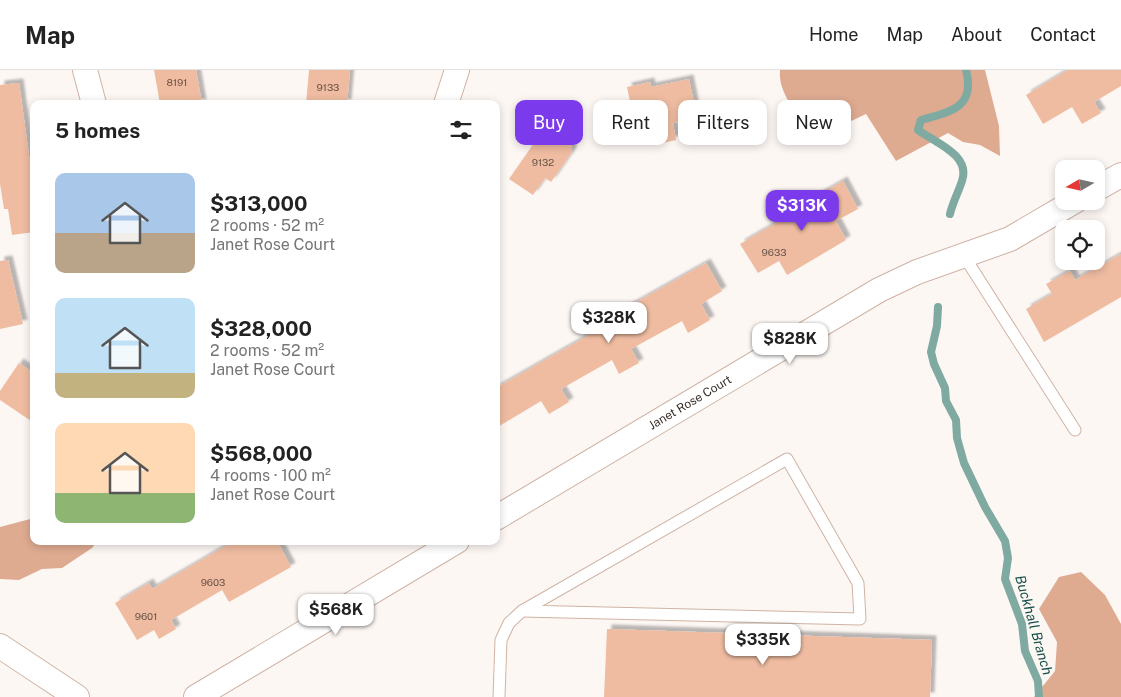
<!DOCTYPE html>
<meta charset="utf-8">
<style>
body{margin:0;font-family:"Public Sans",sans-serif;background:#f2f2f2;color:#222;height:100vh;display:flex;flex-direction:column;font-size:19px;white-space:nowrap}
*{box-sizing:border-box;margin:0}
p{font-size:16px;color:#767676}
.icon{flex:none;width:28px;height:28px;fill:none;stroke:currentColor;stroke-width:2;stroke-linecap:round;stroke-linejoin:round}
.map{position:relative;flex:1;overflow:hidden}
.panel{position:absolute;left:30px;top:30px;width:470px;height:445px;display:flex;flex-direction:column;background:#fff;border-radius:10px;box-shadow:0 2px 8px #0003}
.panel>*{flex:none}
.guide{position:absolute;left:515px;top:30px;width:475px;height:45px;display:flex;gap:10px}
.needle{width:32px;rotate:261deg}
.tools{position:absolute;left:1055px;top:90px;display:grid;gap:10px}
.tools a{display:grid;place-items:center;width:50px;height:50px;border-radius:10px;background:#fff;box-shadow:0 2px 8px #0003;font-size:25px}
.price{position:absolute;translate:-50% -42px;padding:0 11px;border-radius:10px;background:#fff;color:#222;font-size:16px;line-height:32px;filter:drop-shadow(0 1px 2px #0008)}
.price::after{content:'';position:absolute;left:50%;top:30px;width:15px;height:11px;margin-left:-8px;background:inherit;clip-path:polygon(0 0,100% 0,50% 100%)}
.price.selected{background:#7c3aed;color:#fff}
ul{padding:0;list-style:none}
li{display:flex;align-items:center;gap:15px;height:125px;padding:0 25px}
li span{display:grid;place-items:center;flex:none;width:140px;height:100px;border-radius:10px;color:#555}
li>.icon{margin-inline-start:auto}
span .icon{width:60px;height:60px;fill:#fffc;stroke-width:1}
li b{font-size:21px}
h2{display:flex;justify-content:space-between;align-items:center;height:60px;padding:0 25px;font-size:21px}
.chip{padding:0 18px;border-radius:10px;background:#fff;box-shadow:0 2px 8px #0003;font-size:18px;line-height:45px}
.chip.selected{background:#7c3aed;color:#fff}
header{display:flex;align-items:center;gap:30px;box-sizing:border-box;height:70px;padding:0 25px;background:#fff;border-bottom:1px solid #e0e0e0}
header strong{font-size:24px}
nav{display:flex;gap:28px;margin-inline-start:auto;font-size:18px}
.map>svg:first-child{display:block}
.forest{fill:#deab91}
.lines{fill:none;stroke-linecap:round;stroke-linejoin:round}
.stream{stroke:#7faaa2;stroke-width:8}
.building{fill:#efbca1;filter:url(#shadow)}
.lane-casing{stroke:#cfb3a4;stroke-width:13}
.street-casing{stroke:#cfb3a4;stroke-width:26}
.lane{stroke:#fff;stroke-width:11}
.street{stroke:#fff;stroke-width:24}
.labels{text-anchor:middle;stroke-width:4;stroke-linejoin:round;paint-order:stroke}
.number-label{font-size:10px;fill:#685348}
.street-label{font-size:12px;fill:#3b302a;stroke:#fdf7f4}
.water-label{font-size:14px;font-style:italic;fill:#18514b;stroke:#fdf7f4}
</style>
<header>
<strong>Map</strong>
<nav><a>Home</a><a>Map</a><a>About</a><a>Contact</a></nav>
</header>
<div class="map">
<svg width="1121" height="627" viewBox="0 0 1121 627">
<defs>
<filter id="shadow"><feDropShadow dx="4.5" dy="-4.5" stdDeviation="1" flood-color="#0004"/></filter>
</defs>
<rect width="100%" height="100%" fill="#fdf7f4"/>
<g class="forest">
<path d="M 780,0 L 985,0 L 999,56 L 1000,86 L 980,75 L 963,72 L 948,63 L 896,91 L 866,44 L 828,62 L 817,48 L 803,54 C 793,38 778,20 780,0 Z"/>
<path d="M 34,448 L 34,471 L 97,471 L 92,478 L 62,498 L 42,499 L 19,510 L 0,509 L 0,457 Z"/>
<path d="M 1081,502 L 1105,525 L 1121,554 L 1121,627 L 1034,627 L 1055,601 L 1057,572 L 1039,539 L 1059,507 Z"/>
</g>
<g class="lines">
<g class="stream">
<path d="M 950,144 C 953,132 958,123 962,111 C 971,85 936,73 918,60 L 921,50 C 950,42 976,38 966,0"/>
<path d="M 938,237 L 937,256 L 931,282 L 934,294 L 945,318 L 946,331 L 956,350 L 957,368 L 964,393 L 985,437 L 1005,471 L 1008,488 L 1005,509 L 1022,554 L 1025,581 L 1038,611 L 1039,627"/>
</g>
</g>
<g class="building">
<path d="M 154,0 L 196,0 L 202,34 L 160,34 Z"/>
<path d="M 309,0 L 350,0 L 347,34 L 306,34 Z"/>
<path d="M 1068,0 L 1121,0 L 1121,16 L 1094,32 L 1101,43 L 1082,54 L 1072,37 L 1043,54 L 1026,25 Z"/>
<path d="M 689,9 L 697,48 L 673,53 L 676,70 L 653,75 L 650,58 L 636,61 L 627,17 L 650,12 L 651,17 Z"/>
<path d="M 19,13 L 34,122 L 34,162 L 12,165 L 8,139 L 4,139 L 0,114 L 0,15 Z"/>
<path d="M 546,56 L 572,74 L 572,82 L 551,112 L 545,108 L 533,125 L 509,109 Z"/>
<path d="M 843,111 L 858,139 L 836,151 L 846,170 L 787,205 L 779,191 L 758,203 L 740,174 L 800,139 L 799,136 Z"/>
<path d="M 1121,184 L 1121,227 L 1044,272 L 1026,239 L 1052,224 L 1046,214 L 1070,201 L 1075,210 Z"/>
<path d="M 8,190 L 23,254 L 0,259 L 0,191 Z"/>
<path d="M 706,193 L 722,221 L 701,234 L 710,250 L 688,263 L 682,251 L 631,279 L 639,293 L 619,304 L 612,290 L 561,319 L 569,332 L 549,344 L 541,331 L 496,358 L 496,318 L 596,261 L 594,256 Z"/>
<path d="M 19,293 L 34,303 L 34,353 L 0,330 L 0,321 Z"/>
<path d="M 234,471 L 277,471 L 291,497 L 229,532 L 222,520 L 171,550 L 176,559 L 159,569 L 154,560 L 137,570 L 115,533 L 149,513 L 152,519 Z"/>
<path d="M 607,559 L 932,570 L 930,627 L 604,627 Z"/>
</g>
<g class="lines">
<defs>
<g id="lane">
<path d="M 964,186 L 1075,360"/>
<path d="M 787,389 L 858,513 L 860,549 L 522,541 Z"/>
<path d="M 499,627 L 501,570 L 509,553 L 522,541"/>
</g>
<g id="street">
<path d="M 85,0 L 94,34"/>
<path d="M 446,34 L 457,0"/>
<path d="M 1096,119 L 1121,105"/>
<path id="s1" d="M 496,448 L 879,220 L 917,202 L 1010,169 L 1075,131"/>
<path d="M 0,576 L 77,627"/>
<path d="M 196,627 L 457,471"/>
</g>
</defs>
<use href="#lane" class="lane-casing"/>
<use href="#street" class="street-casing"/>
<use href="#lane" class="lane"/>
<use href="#street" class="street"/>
</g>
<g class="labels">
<g class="number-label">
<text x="177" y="16">8191</text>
<text x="328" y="21">9133</text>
<text x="543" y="96">9132</text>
<text x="774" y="186">9633</text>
<text x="213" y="516">9603</text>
<text x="146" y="550">9601</text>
</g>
<g class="street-label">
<text dy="4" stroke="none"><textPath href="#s1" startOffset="226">Janet Rose Court</textPath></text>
</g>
<g class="water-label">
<text transform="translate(1034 555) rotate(74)" y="5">Buckhall Branch</text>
</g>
</g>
</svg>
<div class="tools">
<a><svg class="needle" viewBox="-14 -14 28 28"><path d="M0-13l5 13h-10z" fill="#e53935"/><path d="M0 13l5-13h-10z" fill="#767676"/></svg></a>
<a><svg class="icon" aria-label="locate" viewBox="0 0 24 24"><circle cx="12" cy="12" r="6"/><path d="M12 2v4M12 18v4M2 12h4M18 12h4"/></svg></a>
</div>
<b class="price selected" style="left:802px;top:162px">$313K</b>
<b class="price" style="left:609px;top:274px">$328K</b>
<b class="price" style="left:790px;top:295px">$828K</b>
<b class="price" style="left:336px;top:566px">$568K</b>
<b class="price" style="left:763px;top:596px">$335K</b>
<div class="guide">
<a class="chip selected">Buy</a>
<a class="chip">Rent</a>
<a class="chip">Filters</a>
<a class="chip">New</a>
</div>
<section class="panel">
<h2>5 homes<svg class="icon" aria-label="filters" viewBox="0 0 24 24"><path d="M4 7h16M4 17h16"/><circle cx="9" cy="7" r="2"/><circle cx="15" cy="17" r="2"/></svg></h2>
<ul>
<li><span style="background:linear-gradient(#a9c7e8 60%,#b9a48a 0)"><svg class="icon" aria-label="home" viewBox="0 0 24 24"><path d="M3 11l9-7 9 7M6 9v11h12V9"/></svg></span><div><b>$313,000</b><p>2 rooms · 52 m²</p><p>Janet Rose Court</p></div></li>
<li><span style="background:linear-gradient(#bfe0f5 75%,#c2b280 0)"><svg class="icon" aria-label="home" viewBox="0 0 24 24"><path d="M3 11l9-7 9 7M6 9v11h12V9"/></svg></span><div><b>$328,000</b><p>2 rooms · 52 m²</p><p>Janet Rose Court</p></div></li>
<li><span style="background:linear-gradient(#ffd9b3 70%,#8fb573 0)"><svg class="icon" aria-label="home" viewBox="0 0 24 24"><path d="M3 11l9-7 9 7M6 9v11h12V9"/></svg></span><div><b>$568,000</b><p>4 rooms · 100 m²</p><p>Janet Rose Court</p></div></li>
</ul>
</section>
</div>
